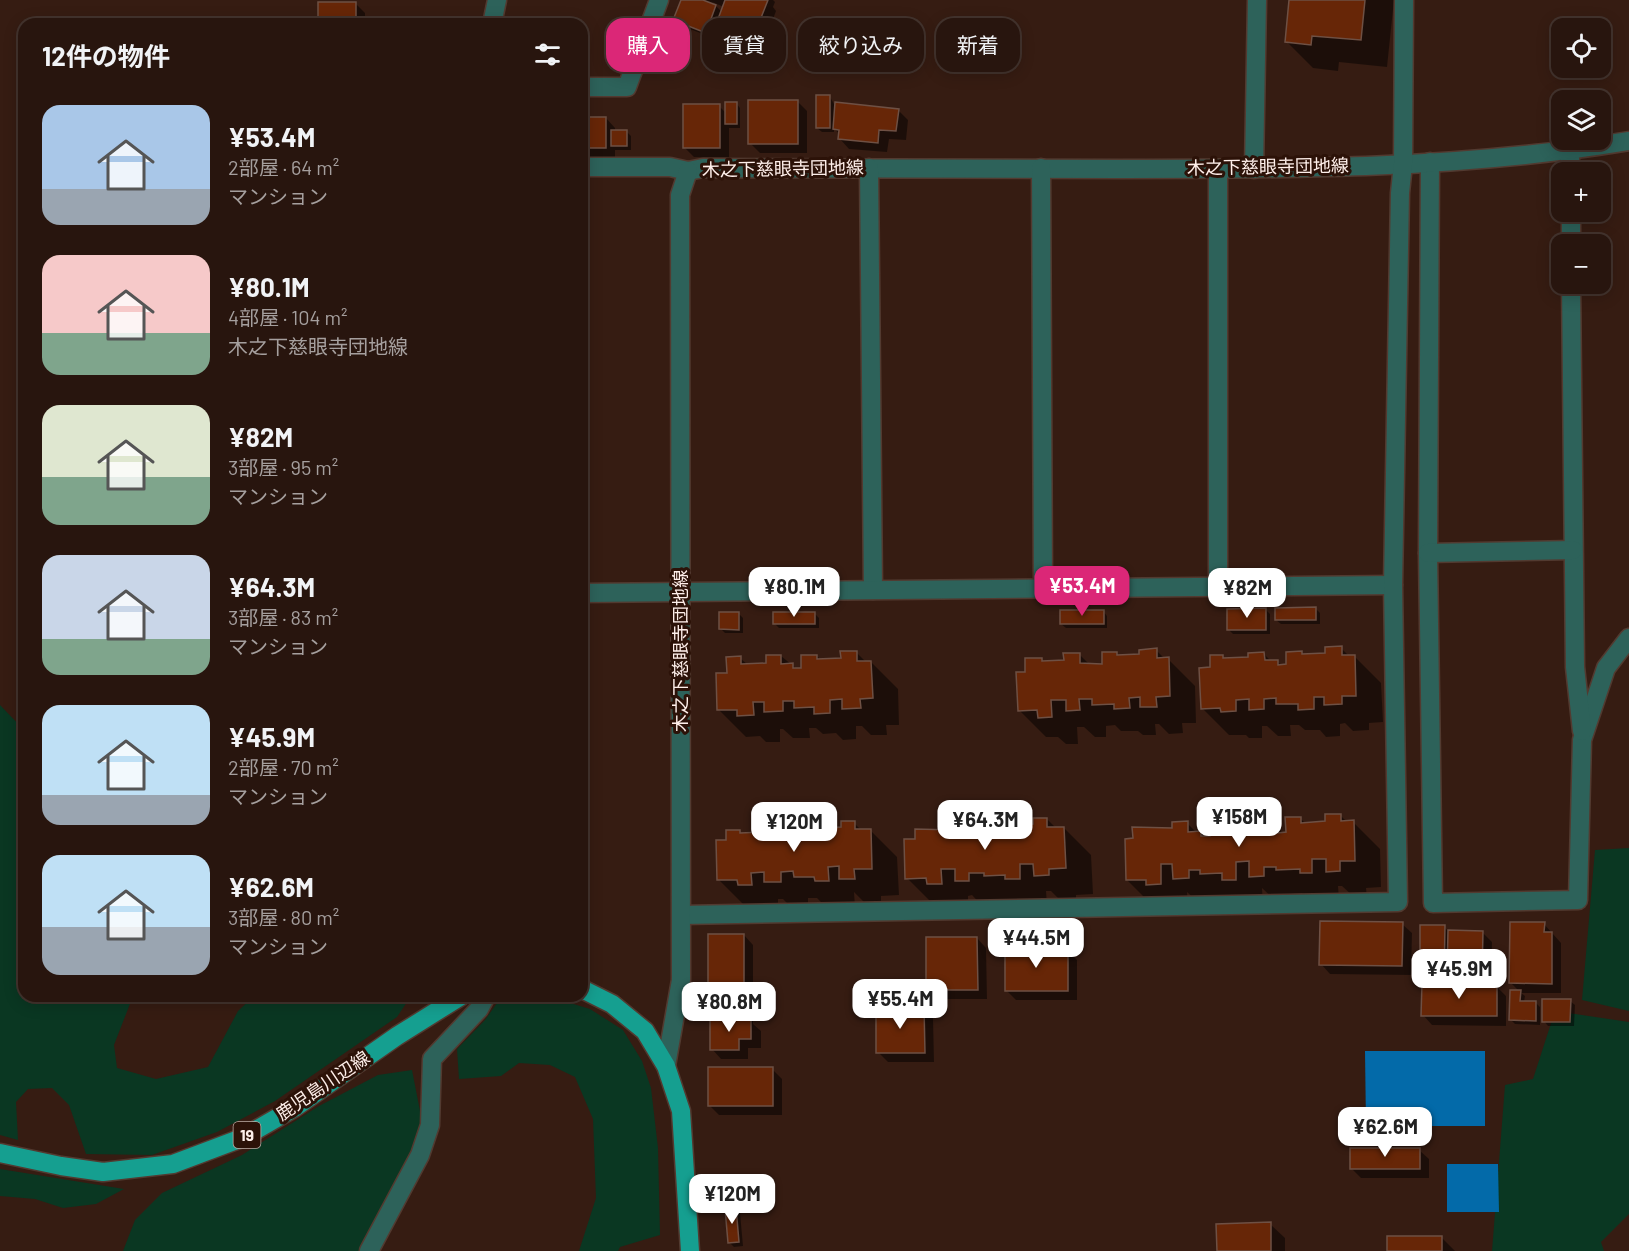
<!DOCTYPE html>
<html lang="ja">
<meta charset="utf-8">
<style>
body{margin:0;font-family:Barlow,"Noto Sans JP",sans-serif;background:#34221c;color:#f1f3f6;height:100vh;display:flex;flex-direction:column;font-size:22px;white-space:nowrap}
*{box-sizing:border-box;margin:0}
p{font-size:20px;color:#a59f9e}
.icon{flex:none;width:33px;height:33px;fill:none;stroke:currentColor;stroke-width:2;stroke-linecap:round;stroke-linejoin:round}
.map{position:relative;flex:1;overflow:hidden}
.details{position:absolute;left:18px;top:18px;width:570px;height:984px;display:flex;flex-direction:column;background:#28150e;border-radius:18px;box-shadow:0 3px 15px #0003,0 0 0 2px #44342e}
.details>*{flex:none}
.guide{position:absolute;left:606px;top:18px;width:570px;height:54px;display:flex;gap:12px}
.controls{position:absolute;left:1551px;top:18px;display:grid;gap:12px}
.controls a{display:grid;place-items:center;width:60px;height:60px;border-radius:12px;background:#28150e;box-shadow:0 3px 15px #0003,0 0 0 2px #44342e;font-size:30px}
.price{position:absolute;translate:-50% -51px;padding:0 14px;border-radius:12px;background:#fff;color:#222;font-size:20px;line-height:39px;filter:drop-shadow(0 2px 3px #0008)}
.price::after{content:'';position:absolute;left:50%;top:36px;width:18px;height:14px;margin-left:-9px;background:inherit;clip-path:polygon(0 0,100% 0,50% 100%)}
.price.on{background:#db2777;color:#fff}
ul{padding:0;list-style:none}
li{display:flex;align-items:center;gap:18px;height:150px;padding:0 24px}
li span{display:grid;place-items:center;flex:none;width:168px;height:120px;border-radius:18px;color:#555}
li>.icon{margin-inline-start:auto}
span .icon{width:72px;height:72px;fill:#fffc;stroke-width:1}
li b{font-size:26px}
h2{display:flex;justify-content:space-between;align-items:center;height:72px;padding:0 24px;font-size:26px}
.pill{padding:0 21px;border-radius:18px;background:#28150e;box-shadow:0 3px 15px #0003,0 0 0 2px #44342e;font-size:21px;line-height:54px}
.pill.on{background:#db2777;color:#fff}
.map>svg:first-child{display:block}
.green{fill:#0a3722}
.water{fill:#036aa9}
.shadow{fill:#0007;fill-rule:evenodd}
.building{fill:#672607;stroke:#6e5044;stroke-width:1.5}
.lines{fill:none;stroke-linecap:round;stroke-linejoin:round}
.minor-casing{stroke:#523a30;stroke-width:21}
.major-casing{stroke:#523a30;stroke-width:21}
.minor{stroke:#2d625a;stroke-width:18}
.major{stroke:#159f90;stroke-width:18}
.labels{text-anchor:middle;stroke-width:6;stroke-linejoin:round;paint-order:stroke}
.shield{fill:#2c1208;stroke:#bfada6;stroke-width:1.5}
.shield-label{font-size:16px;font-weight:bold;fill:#feefea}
.street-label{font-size:18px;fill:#feefea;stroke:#2c1208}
</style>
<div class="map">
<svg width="1629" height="1251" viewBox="0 0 1629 1251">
<rect width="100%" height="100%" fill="#361c12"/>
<g class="green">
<path d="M 0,705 L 24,730 L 24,996 L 133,996 L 114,1045 L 117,1068 L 156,1079 L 208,1067 L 238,1011 L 254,996 L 411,996 L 397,1017 L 275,1101 L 217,1132 L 152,1155 L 86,1154 L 69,1105 L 52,1088 L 28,1089 L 16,1102 L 18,1140 L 0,1135 Z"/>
<path d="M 1629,848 L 1629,1011 L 1582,1000 L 1595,850 Z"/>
<path d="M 502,996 L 547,996 L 590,1009 L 623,1030 L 642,1061 L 651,1088 L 658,1148 L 660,1235 L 620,1247 L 618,1251 L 579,1251 L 596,1198 L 593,1119 L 575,1077 L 550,1065 L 519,1063 L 501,1076 L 459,1079 L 457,1049 L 485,1020 Z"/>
<path d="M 1555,1011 L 1629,1022 L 1629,1214 L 1601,1242 L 1604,1251 L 1492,1251 L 1505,1085 L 1533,1079 Z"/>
<path d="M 412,1070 L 422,1121 L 409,1161 L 362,1251 L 123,1251 L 135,1220 L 162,1193 L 242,1155 L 319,1106 L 378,1075 Z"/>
<path d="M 0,1169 L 124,1189 L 96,1204 L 63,1208 L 35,1199 L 0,1196 Z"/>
</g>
<g class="water">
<path d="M 1365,1051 L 1485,1051 L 1485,1126 L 1366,1126 Z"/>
<path d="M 1447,1164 L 1498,1164 L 1499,1212 L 1447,1212 Z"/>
</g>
<g class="shadow">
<path d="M 682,0 L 773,0 L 775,2 L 773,7 L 776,11 L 765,41 L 729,28 L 718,17 L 711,37 L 679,25 L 675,20 ZM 712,2 L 724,7 L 722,12 Z"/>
<path d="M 1290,0 L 1394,0 L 1387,67 L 1339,62 L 1338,71 L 1313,68 L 1286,41 Z"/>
<path d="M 355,3 L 365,13 L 365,24 L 319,24 Z"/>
<path d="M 408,22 L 419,22 L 421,24 L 408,24 Z"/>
<path d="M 830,97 L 834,104 L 898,110 L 908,120 L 906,140 L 889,139 L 887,152 L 849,149 L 840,139 L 840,134 L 834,129 L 834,132 L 822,132 L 817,128 Z"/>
<path d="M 797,101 L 807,111 L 807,153 L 760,153 L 750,143 Z"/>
<path d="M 736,103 L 740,108 L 740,128 L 729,128 L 729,157 L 694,157 L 684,147 L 719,106 L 726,113 Z"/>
<path d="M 582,118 L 606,118 L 615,128 L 615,131 L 626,131 L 631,136 L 631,150 L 615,150 L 615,157 L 582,157 Z"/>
<path d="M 1316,609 L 1320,613 L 1320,624 L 1281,624 L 1276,620 Z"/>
<path d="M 1266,610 L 1270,614 L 1270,634 L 1233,634 L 1229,630 Z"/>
<path d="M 1103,611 L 1107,616 L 1107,628 L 1066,628 L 1061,624 Z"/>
<path d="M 739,614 L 743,618 L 743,633 L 725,633 L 720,628 Z"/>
<path d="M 815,614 L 819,618 L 819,628 L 779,628 L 774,623 Z"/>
<path d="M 1341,648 L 1350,657 L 1354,656 L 1381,683 L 1383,722 L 1369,723 L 1369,730 L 1353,731 L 1345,723 L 1340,724 L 1340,736 L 1326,737 L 1320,730 L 1305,730 L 1299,725 L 1290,725 L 1291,736 L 1278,736 L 1267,726 L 1262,726 L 1262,738 L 1249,738 L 1246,735 L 1229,735 L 1202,708 L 1212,669 L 1222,656 L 1225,659 L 1250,658 L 1264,654 L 1271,661 L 1277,661 L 1282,666 L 1288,666 L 1301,652 L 1305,655 L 1327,655 Z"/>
<path d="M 1156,650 L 1165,659 L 1168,659 L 1195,686 L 1196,723 L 1182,723 L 1183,733 L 1169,734 L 1159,724 L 1155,724 L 1156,735 L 1143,735 L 1138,731 L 1121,731 L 1115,725 L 1106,726 L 1106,737 L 1095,737 L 1084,727 L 1077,727 L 1078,744 L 1066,744 L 1058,737 L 1046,737 L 1019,710 L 1027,673 L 1041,659 L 1044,662 L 1065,661 L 1079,654 L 1089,664 L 1104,666 L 1117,653 L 1120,656 L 1141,655 Z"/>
<path d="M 856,652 L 866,662 L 871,662 L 898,689 L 899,725 L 886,725 L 887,735 L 871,735 L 862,726 L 856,726 L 856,739 L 843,740 L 836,733 L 823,734 L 816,728 L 809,728 L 810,738 L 793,738 L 783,729 L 780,729 L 780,742 L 766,742 L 760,736 L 746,737 L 719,710 L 728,674 L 740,658 L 748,665 L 768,664 L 781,656 L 797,669 L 803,669 L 817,656 L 821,660 L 842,659 Z"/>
<path d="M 1340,815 L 1347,822 L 1353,822 L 1380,849 L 1381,887 L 1366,888 L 1367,898 L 1355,898 L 1342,886 L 1338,886 L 1339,899 L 1305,896 L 1302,893 L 1291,894 L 1291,902 L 1278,903 L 1262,888 L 1263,906 L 1201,905 L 1187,892 L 1188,911 L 1154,907 L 1127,880 L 1173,830 L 1187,823 L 1197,833 L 1201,832 L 1206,837 L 1211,837 L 1225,823 L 1229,827 L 1252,826 L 1266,820 L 1284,834 L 1287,834 L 1300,818 L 1306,824 L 1327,823 Z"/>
<path d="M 1047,819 L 1056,828 L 1064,828 L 1091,855 L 1093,894 L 1076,895 L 1076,902 L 1062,902 L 1051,891 L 1046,891 L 1047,905 L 1012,902 L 1009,899 L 996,900 L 996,907 L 984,908 L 972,895 L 968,896 L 968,910 L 934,905 L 907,878 L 955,831 L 969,823 L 979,833 L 984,833 L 987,836 L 998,836 L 1008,821 L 1013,826 L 1035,826 Z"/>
<path d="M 854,823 L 862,831 L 870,830 L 897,857 L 899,895 L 881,896 L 881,905 L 868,906 L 854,892 L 855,907 L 843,908 L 839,903 L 822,903 L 817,898 L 808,898 L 808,908 L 793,909 L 783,899 L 778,899 L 778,911 L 746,907 L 719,880 L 728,841 L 739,831 L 742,834 L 766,833 L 780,825 L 796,840 L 803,840 L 816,826 L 820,829 L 842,828 Z"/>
<path d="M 1402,924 L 1412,933 L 1411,975 L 1330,974 L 1321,964 Z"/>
<path d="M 1544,924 L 1561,943 L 1561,993 L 1521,993 L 1525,996 L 1524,1002 L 1535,1002 L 1540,1007 L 1540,1025 L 1515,1024 L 1511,1020 L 1520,992 L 1511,983 Z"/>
<path d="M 1444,927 L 1449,932 L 1482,932 L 1492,942 L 1491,986 L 1496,986 L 1506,996 L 1506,1026 L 1432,1025 L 1423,1015 L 1427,985 L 1421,980 Z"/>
<path d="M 744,935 L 753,945 L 753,1024 L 761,1031 L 761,1048 L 748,1048 L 748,1059 L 721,1059 L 712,1049 L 716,1019 L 710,1013 Z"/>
<path d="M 977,938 L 986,948 L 987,999 L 937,999 L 927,990 Z"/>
<path d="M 1067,950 L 1077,960 L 1077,1000 L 1016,1000 L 1007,991 Z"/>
<path d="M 1570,1001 L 1575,1005 L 1574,1026 L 1548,1026 L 1544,1021 Z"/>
<path d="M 924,1008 L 933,1018 L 934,1062 L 888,1062 L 878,1052 Z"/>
<path d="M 772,1069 L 782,1079 L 782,1115 L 719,1115 L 709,1105 Z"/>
<path d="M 1419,1150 L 1429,1159 L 1429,1178 L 1361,1178 L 1351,1168 Z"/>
<path d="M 736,1208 L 740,1213 L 743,1246 L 734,1247 L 729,1242 Z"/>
<path d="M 1270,1224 L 1285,1238 L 1285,1251 L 1218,1251 Z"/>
<path d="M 1441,1237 L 1455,1251 L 1389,1251 Z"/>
</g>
<g class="building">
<path d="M 681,0 L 703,0 L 716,5 L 706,33 L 673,20 Z"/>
<path d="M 725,0 L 768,0 L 755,33 L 718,19 Z"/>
<path d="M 1289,0 L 1365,0 L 1361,40 L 1312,36 L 1311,45 L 1285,42 Z"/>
<rect x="318" y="2" width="38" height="22"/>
<rect x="816" y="95" width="14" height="33"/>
<rect x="748" y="100" width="50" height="44"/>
<rect x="725" y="102" width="12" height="22"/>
<path d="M 835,102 L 899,109 L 896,131 L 879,130 L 878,143 L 838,139 L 839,130 L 833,129 Z"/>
<rect x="683" y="104" width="37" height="44"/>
<rect x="582" y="117" width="24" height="31"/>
<rect x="611" y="130" width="16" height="16"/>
<path d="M 1316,607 L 1316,620 L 1275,620 L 1275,608 Z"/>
<path d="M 1266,608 L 1266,630 L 1227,630 L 1227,609 Z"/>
<rect x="1060" y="610" width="44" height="14"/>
<path d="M 719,612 L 739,612 L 739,630 L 719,629 Z"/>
<rect x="773" y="612" width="42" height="12"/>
<path d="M 1342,646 L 1342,655 L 1355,655 L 1356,696 L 1342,696 L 1342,704 L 1324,705 L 1324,697 L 1314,697 L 1314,709 L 1298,710 L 1298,704 L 1276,704 L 1276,698 L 1264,699 L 1264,709 L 1249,710 L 1249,699 L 1236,700 L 1236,711 L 1221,712 L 1220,708 L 1201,709 L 1199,668 L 1210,667 L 1210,655 L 1223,655 L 1223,658 L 1248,657 L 1248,653 L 1264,652 L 1265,660 L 1278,660 L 1278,665 L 1286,664 L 1286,652 L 1302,651 L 1302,654 L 1325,653 L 1325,647 Z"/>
<path d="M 1157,648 L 1157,658 L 1169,657 L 1170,696 L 1156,697 L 1157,707 L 1140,707 L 1140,697 L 1129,698 L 1130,708 L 1114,709 L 1114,704 L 1092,705 L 1092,699 L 1079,699 L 1080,710 L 1066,711 L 1066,700 L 1051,700 L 1052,717 L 1038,718 L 1037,710 L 1018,711 L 1016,672 L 1025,672 L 1025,658 L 1042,658 L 1042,661 L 1064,660 L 1063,653 L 1080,653 L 1080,663 L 1102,664 L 1102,652 L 1117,652 L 1117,655 L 1139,654 L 1139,650 Z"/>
<path d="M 840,651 L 857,651 L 857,661 L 871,661 L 873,698 L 860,699 L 861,708 L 842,709 L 842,699 L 830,700 L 830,713 L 814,714 L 814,707 L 794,708 L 794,701 L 783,701 L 783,711 L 764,712 L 764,702 L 753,702 L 754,715 L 737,716 L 737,710 L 717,710 L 716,673 L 727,673 L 726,657 L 741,656 L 741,664 L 766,663 L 766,655 L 781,655 L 781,664 L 793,663 L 793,668 L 801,668 L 801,655 L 817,655 L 817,659 L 841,658 Z"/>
<path d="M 1325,814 L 1341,814 L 1341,821 L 1354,820 L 1355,861 L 1340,861 L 1340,871 L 1326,872 L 1326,859 L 1312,859 L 1312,873 L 1300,873 L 1300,869 L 1276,870 L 1276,867 L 1264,867 L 1264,876 L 1249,877 L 1249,861 L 1236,862 L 1236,880 L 1222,880 L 1222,873 L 1200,874 L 1200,870 L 1189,870 L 1189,878 L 1173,879 L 1172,864 L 1161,864 L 1161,884 L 1146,885 L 1146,880 L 1126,880 L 1125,839 L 1133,838 L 1132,827 L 1172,828 L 1172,822 L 1188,821 L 1188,832 L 1201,831 L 1201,836 L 1210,836 L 1209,822 L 1225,821 L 1225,826 L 1251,825 L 1251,819 L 1266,818 L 1267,826 L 1277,826 L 1278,833 L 1286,832 L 1285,817 L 1301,817 L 1301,823 L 1325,821 Z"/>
<path d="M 1033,818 L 1047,818 L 1047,827 L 1064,827 L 1066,868 L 1049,869 L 1049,875 L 1034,876 L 1033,864 L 1020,864 L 1020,879 L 1005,879 L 1005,875 L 984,876 L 984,873 L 969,873 L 969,881 L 955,881 L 955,869 L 941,869 L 942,884 L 927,884 L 926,878 L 905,879 L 904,839 L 915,839 L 915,829 L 954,830 L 954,822 L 969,821 L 970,832 L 985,831 L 985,835 L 996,835 L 995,820 L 1009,820 L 1009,825 L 1033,824 Z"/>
<path d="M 841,821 L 855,821 L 855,829 L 871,829 L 872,869 L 854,869 L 855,879 L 839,879 L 839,866 L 828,867 L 829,881 L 815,881 L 814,877 L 794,877 L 793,871 L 781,872 L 781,882 L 764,882 L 764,872 L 751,873 L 752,885 L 738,885 L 737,880 L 717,880 L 716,840 L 726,840 L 726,830 L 740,830 L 740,833 L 765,832 L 764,824 L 780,824 L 781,834 L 792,834 L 792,839 L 802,838 L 801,825 L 817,824 L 817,828 L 841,827 Z"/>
<path d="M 1320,921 L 1403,922 L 1402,966 L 1319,965 Z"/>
<path d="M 1510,922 L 1545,922 L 1544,932 L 1552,932 L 1552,984 L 1509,983 Z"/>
<path d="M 1420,925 L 1445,925 L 1444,981 L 1420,980 Z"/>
<path d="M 1448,930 L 1483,931 L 1482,977 L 1447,976 Z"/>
<rect x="708" y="934" width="36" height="80"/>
<path d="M 926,937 L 977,937 L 978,990 L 926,990 Z"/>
<rect x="1005" y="948" width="63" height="43"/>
<path d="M 1422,983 L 1497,985 L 1497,1016 L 1421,1016 Z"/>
<path d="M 1510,990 L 1521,990 L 1520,1001 L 1536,1001 L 1536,1021 L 1509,1020 Z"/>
<path d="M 1542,999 L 1571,999 L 1570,1022 L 1542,1022 Z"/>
<path d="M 876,1007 L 924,1007 L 925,1053 L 876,1053 Z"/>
<path d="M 710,1018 L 751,1020 L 751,1039 L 739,1039 L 739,1050 L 710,1050 Z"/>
<rect x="708" y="1067" width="65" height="39"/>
<rect x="1350" y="1148" width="70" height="21"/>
<path d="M 736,1207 L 739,1242 L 728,1243 L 725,1208 Z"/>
<path d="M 1271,1222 L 1271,1251 L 1217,1251 L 1216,1224 Z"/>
<rect x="1387" y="1236" width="55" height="15"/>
</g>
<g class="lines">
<defs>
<g id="minor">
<path d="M 492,24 L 497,0"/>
<path d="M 582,87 L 627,87 L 659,0"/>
<path d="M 1570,150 L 1570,172"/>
<path d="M 1430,162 L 1428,553 L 1433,903 L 1578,900 L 1582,740 L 1606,668 L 1629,638"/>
<path d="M 582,167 L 670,167 L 688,171 L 703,168 C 843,168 983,168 1123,169 C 1292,169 1462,169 1629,141"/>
<path d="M 869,168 L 873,590"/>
<path d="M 1041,168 L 1043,588"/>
<path d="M 1218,169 L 1218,586"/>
<path d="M 1254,169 L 1257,0"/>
<path d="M 1571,212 L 1571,244"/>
<path d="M 1571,284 L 1575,667 L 1582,731"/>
<path d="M 1428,553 L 1573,550"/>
<path d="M 582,593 L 1393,585"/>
<path d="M 682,915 L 1398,902 L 1393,585 L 1400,193 L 1403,164 L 1404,0"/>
<path d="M 666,1066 L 681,980 L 680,195 L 688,171"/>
<path d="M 369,1251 L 420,1155 L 430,1125 L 432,1059 L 479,1009 L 486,996"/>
</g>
<g id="major">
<path d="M 582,989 L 612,1004 L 645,1031 L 666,1066 L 681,1111 L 690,1251"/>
<path d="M 0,1153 L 61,1166 L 103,1172 L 173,1164 L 242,1138 L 294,1108 L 397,1036 L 461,996"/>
</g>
</defs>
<use href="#minor" class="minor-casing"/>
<use href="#major" class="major-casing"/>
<use href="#minor" class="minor"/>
<use href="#major" class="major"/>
</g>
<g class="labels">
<rect class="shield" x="233.5" y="1122" width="27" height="26" rx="4.5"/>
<g class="shield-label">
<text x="247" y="1141">19</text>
</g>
<g class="street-label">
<text transform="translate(1268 167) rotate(-1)" y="6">木之下慈眼寺団地線</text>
<text transform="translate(783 169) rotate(-1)" y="6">木之下慈眼寺団地線</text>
<text transform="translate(681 651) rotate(-90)" y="6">木之下慈眼寺団地線</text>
<text transform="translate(323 1086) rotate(-34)" y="6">鹿児島川辺線</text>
</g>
</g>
</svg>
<div class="controls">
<a><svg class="icon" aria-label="locate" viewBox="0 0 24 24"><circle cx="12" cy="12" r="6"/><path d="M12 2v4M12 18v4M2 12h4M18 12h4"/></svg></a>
<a><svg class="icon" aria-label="layers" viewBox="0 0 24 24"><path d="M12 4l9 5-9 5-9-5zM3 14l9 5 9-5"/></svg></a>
<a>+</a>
<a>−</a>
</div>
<b class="price on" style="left:1082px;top:617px">¥53.4M</b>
<b class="price" style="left:794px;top:618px">¥80.1M</b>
<b class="price" style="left:1247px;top:619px">¥82M</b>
<b class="price" style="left:1239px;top:848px">¥158M</b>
<b class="price" style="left:985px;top:851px">¥64.3M</b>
<b class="price" style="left:794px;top:853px">¥120M</b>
<b class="price" style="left:1036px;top:969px">¥44.5M</b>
<b class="price" style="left:1459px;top:1000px">¥45.9M</b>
<b class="price" style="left:900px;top:1030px">¥55.4M</b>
<b class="price" style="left:729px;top:1033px">¥80.8M</b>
<b class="price" style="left:1385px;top:1158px">¥62.6M</b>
<b class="price" style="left:732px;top:1225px">¥120M</b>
<div class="guide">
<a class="pill on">購入</a>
<a class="pill">賃貸</a>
<a class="pill">絞り込み</a>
<a class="pill">新着</a>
</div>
<section class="details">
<h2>12件の物件<svg class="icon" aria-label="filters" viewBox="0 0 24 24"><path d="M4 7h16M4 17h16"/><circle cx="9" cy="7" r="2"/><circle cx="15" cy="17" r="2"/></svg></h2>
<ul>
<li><span style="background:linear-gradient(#a9c7e8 70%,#9aa5b1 0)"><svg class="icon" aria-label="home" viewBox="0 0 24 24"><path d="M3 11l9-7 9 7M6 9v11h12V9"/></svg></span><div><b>¥53.4M</b><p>2部屋 · 64 m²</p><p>マンション</p></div></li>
<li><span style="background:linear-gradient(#f6c9c9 65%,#7fa58c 0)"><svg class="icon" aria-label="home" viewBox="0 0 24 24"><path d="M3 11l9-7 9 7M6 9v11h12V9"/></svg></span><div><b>¥80.1M</b><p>4部屋 · 104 m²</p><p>木之下慈眼寺団地線</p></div></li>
<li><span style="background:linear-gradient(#dfe7d0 60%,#7fa58c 0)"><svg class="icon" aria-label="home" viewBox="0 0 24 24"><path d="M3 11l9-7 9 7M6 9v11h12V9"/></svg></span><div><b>¥82M</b><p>3部屋 · 95 m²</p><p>マンション</p></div></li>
<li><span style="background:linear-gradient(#c9d6e8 70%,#7fa58c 0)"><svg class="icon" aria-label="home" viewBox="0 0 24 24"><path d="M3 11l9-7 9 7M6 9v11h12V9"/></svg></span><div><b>¥64.3M</b><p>3部屋 · 83 m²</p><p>マンション</p></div></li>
<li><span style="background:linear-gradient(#bfe0f5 75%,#9aa5b1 0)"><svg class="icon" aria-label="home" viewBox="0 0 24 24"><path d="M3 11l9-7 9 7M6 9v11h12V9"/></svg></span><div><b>¥45.9M</b><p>2部屋 · 70 m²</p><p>マンション</p></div></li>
<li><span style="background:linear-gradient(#bfe0f5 60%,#9aa5b1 0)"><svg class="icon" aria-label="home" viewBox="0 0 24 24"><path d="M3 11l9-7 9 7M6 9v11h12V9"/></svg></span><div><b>¥62.6M</b><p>3部屋 · 80 m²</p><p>マンション</p></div></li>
</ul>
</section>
</div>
